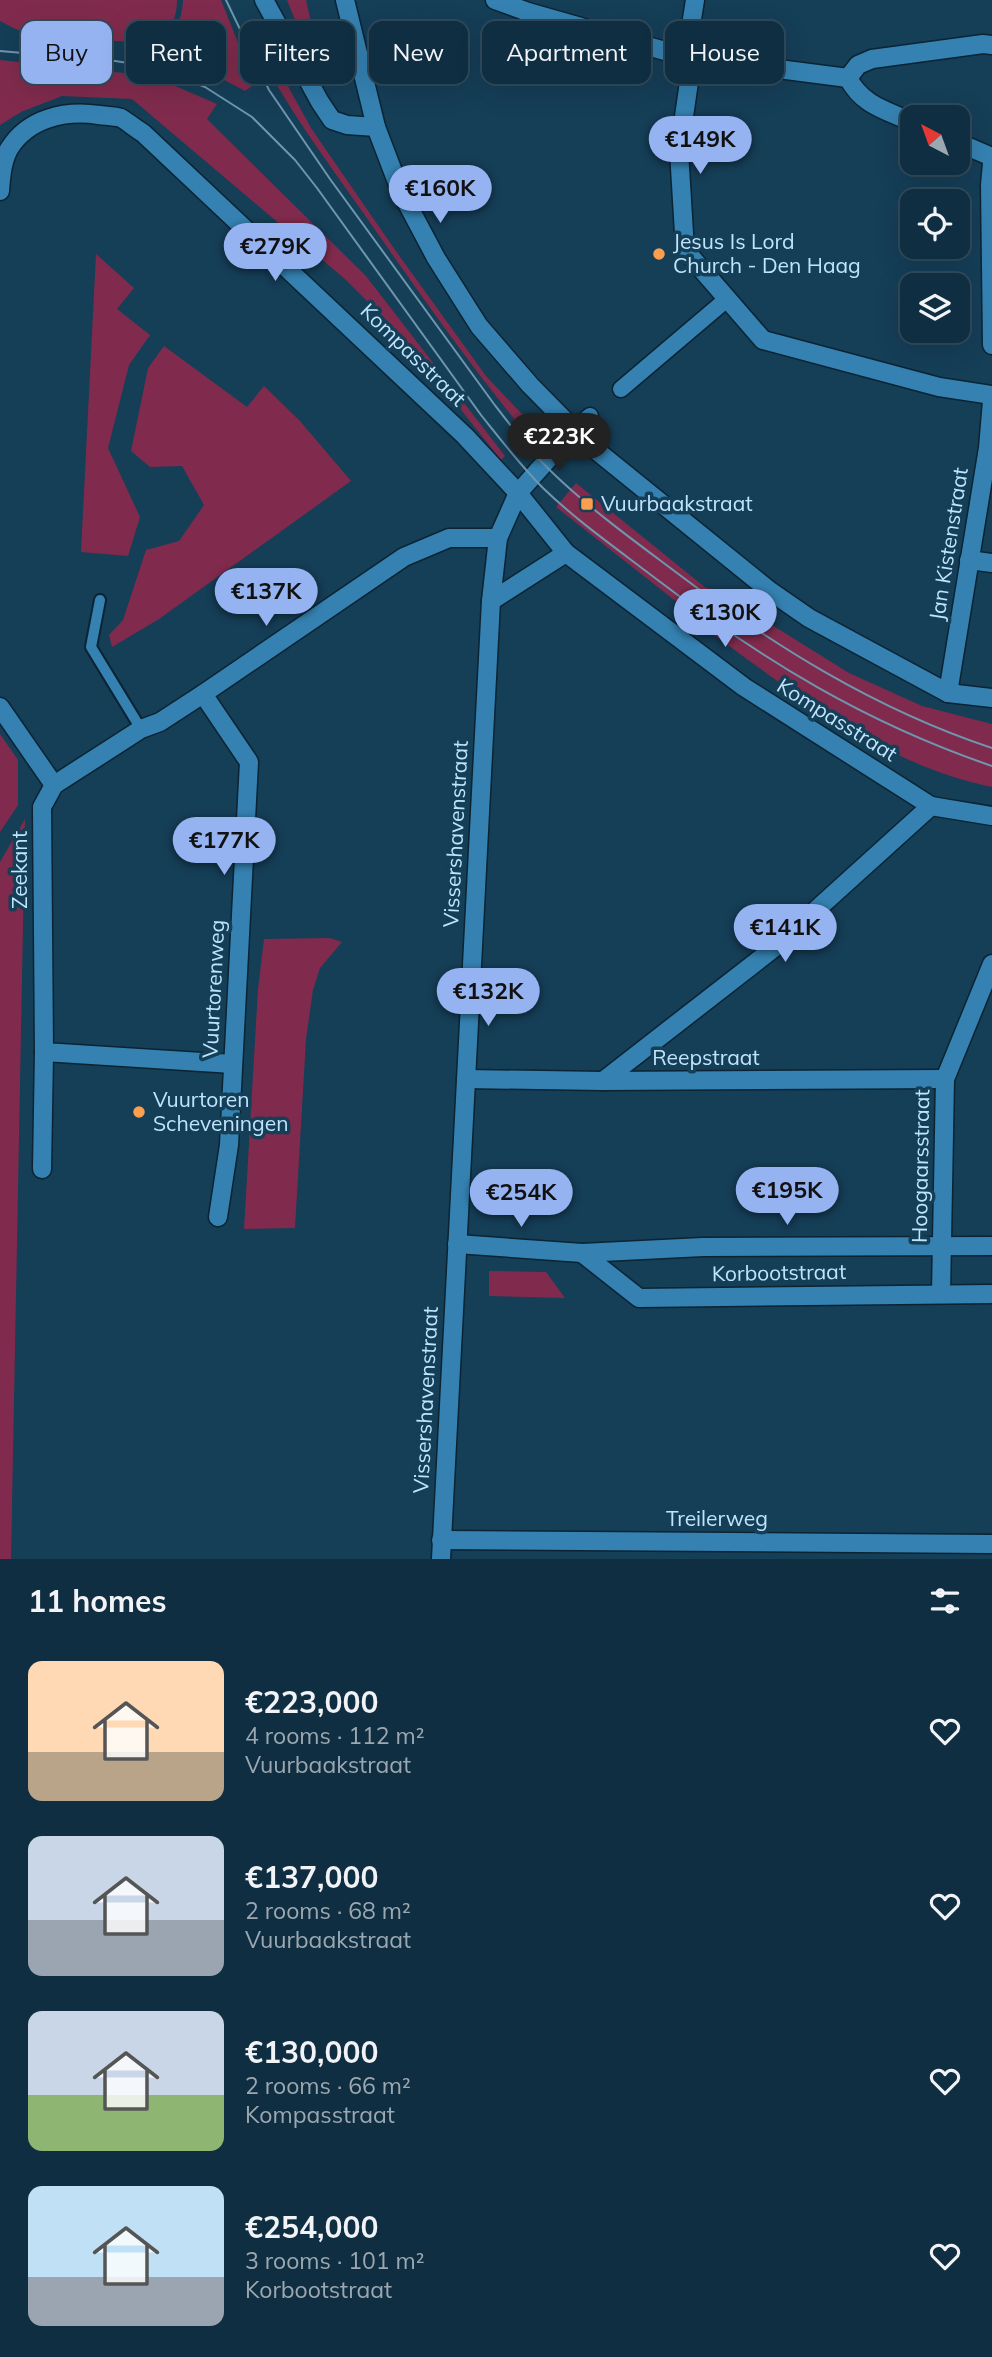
<!DOCTYPE html>
<meta charset="utf-8">
<style>
body{margin:0;font-family:Mulish,sans-serif;background:#193648;color:#f1f3f6;height:100vh;display:flex;flex-direction:column;font-size:26px;white-space:nowrap}
*{box-sizing:border-box;margin:0}
p{font-size:23px;color:#9ca8b1}
.icon{flex:none;width:38px;height:38px;fill:none;stroke:currentColor;stroke-width:2;stroke-linecap:round;stroke-linejoin:round}
.map{position:relative;height:1559px;overflow:hidden}
.side{display:flex;flex-direction:column;background:#102e41;flex:1}
.side>*{flex:none}
.hud{position:absolute;left:21px;top:21px;width:950px;height:63px;display:flex;gap:14px}
.needle{width:46px;rotate:319deg}
.fabs{position:absolute;left:900px;top:105px;display:grid;gap:14px}
.fabs a{display:grid;place-items:center;width:70px;height:70px;border-radius:14px;background:#102e41;box-shadow:0 7px 28px #0002,0 0 0 2px #304a5a;font-size:35px}
.price{position:absolute;translate:-50% -60px;padding:0 16px;border-radius:24px;background:#95b2f1;color:#111;font-size:23px;line-height:46px;filter:drop-shadow(0 2px 4px #0008)}
.price::after{content:'';position:absolute;left:50%;top:42px;width:21px;height:16px;margin-left:-10px;background:inherit;clip-path:polygon(0 0,100% 0,50% 100%)}
.price.on{background:#222;color:#fff}
ul{padding:0;list-style:none}
li{display:flex;align-items:center;gap:21px;height:175px;padding:0 28px}
li span{display:grid;place-items:center;flex:none;width:196px;height:140px;border-radius:14px;color:#555}
li>.icon{margin-inline-start:auto}
span .icon{width:84px;height:84px;fill:#fffc;stroke-width:1}
li b{font-size:30px}
h2{display:flex;justify-content:space-between;align-items:center;height:84px;padding:0 28px;font-size:30px}
.tag{padding:0 24px;border-radius:14px;background:#102e41;box-shadow:0 7px 28px #0002,0 0 0 2px #304a5a;font-size:24px;line-height:63px}
.tag.on{background:#95b2f1;color:#111}
.map>svg:first-child{display:block}
.green{fill:#802b4d}
.lines{fill:none;stroke-linecap:round;stroke-linejoin:round}
.service-casing{stroke:#0b2433;stroke-width:14}
.pedestrian-casing{stroke:#0b2433;stroke-width:19}
.minor-casing{stroke:#0b2433;stroke-width:21}
.service{stroke:#3582b2;stroke-width:10}
.pedestrian{stroke:#3582b2;stroke-width:16}
.minor{stroke:#3582b2;stroke-width:18}
.tram{stroke:#6f96af;stroke-width:2}
.poi-dot{fill:#fa9f4f;stroke:#153e57;stroke-width:2.5}
.labels{text-anchor:middle;stroke-width:7;stroke-linejoin:round;paint-order:stroke}
.poi-label{font-size:21px;fill:#bfe4fe;stroke:#153e57;text-anchor:start}
.street-label{font-size:21px;fill:#bfe4fe;stroke:#153e57}
</style>
<div class="map">
<svg width="992" height="1559" viewBox="0 0 992 1559">
<rect width="100%" height="100%" fill="#153e57"/>
<g class="green">
<path d="M 0,0 L 177,0 C 177,16 171,34 155,41 C 146,45 39,36 25,32 C 16,30 8,25 0,21 Z"/>
<path d="M 183,0 L 221,0 L 243,55 L 259,81 L 245,91 L 196,65 L 150,50 C 172,41 182,23 183,0 Z"/>
<path d="M 287,0 L 306,0 L 317,49 L 312,49 L 303,40 Z"/>
<path d="M 245,25 L 255,26 L 311,128 L 393,247 L 486,376 L 535,428 L 529,437 C 470,366 417,290 364,214 C 320,152 277,94 245,25 Z"/>
<path d="M 0,60 L 152,76 L 217,104 L 207,119 L 366,276 L 505,456 L 501,460 L 403,337 L 346,280 L 132,99 L 62,96 L 21,112 L 0,125 Z"/>
<path d="M 96,254 L 134,288 L 117,309 L 150,335 L 129,365 L 108,448 L 140,517 L 128,556 L 81,552 Z"/>
<path d="M 164,346 L 247,407 L 264,386 L 300,421 L 351,481 L 159,619 L 112,647 L 109,635 L 123,620 L 146,550 L 179,541 L 204,505 L 182,466 L 150,467 L 131,451 L 148,368 Z"/>
<path d="M 576,483 L 706,588 L 716,590 L 849,673 L 922,706 L 992,724 L 992,787 C 879,764 789,688 697,623 L 687,610 L 556,507 Z"/>
<path d="M 0,734 L 18,760 L 18,805 L 0,832 Z"/>
<path d="M 25,819 L 11,1559 L 0,1559 L 0,862 Z"/>
<path d="M 330,938 L 342,942 L 320,968 L 313,990 L 306,1039 L 295,1228 L 244,1229 L 258,989 L 264,939 Z"/>
<path d="M 489,1271 L 546,1272 L 565,1298 L 489,1296 Z"/>
</g>
<g class="lines">
<defs>
<path id="service" d="M 100,600 L 91,647 L 141,729"/>
<g id="pedestrian">
<path d="M 621,389 L 727,299"/>
<path d="M 574,430 L 590,416"/>
</g>
<g id="minor">
<path d="M 264,0 L 320,102 L 332,120 L 347,125 L 376,127"/>
<path d="M 345,0 L 376,127 L 400,190 L 436,258 L 479,326 L 530,385 L 587,443 L 770,591 L 809,618 L 948,693 L 992,698"/>
<path d="M 495,0 L 528,12 L 686,57 L 848,78"/>
<path d="M 695,0 L 686,57 L 690,75 L 679,151 L 685,250 L 763,340 L 939,387 L 992,395"/>
<path d="M 912,122 C 885,110 862,105 848,78 L 858,65 L 872,59 L 983,44 L 992,45"/>
<path d="M 957,142 L 992,157"/>
<path d="M 992,163 L 990,185 L 992,345"/>
<path d="M 0,191 C 1,178 2,162 9,149 C 28,118 65,110 99,115 C 106,116 114,116 121,118 C 128,122 136,129 143,133 L 465,436 L 518,493 L 566,553 L 744,687 L 931,806 L 992,816"/>
<path d="M 969,560 L 992,563"/>
<path d="M 491,601 L 566,553"/>
<path d="M 948,693 L 988,448 L 992,401"/>
<path d="M 203,694 L 249,762 L 229,1145 L 218,1217"/>
<path d="M 0,707 L 54,785"/>
<path d="M 233,1064 L 44,1052 L 42,807 L 54,785 L 141,729 L 160,722 L 203,694 L 404,557 L 449,538 L 498,538"/>
<path d="M 466,1079 L 603,1081 L 945,1079"/>
<path d="M 603,1081 L 774,948 L 931,806"/>
<path d="M 42,1169 L 44,1052"/>
<path d="M 457,1244 L 582,1253 L 703,1247 L 992,1246"/>
<path d="M 582,1253 L 639,1298 L 992,1294"/>
<path d="M 941,1294 L 945,1079 L 992,964"/>
<path d="M 441,1540 L 992,1544"/>
<path d="M 441,1559 L 491,601 L 498,538 L 518,493 L 574,430"/>
</g>
</defs>
<use href="#service" class="service-casing"/>
<use href="#pedestrian" class="pedestrian-casing"/>
<use href="#minor" class="minor-casing"/>
<use href="#service" class="service"/>
<use href="#pedestrian" class="pedestrian"/>
<use href="#minor" class="minor"/>
<g class="tram">
<path d="M 226,0 L 269,90 L 330,179 L 494,404 C 514,430 533,455 557,477 C 593,511 633,540 673,570 C 771,644 874,709 992,748"/>
<path d="M 0,51 L 115,61 L 148,66 L 168,72 L 205,87 L 252,117 L 295,160 L 317,188 L 481,415 C 501,440 520,465 543,488 C 578,522 620,551 659,581 C 764,661 866,723 992,766"/>
</g>
</g>
<g class="poi-dot">
<circle cx="659" cy="254" r="7"/>
<rect x="580" y="497" width="14" height="14" rx="3.5"/>
<circle cx="139" cy="1112" r="7"/>
</g>
<g class="labels">
<g class="poi-label">
<text x="673" y="249">Jesus Is Lord<tspan x="673" dy="24">Church - Den Haag</tspan></text>
<text x="601" y="511">Vuurbaakstraat</text>
<text x="153" y="1107">Vuurtoren<tspan x="153" dy="24">Scheveningen</tspan></text>
</g>
<g class="street-label">
<text transform="translate(413 355) rotate(44)" y="7">Kompasstraat</text>
<text transform="translate(949 544) rotate(-81)" y="7">Jan Kistenstraat</text>
<text transform="translate(837 720) rotate(32)" y="7">Kompasstraat</text>
<text transform="translate(456 834) rotate(-87)" y="7">Vissershavenstraat</text>
<text transform="translate(20 870) rotate(-90)" y="7">Zeekant</text>
<text transform="translate(214 989) rotate(-87)" y="7">Vuurtorenweg</text>
<text x="706" y="1065">Reepstraat</text>
<text transform="translate(921 1166) rotate(-89)" y="7">Hoogaarsstraat</text>
<text transform="translate(779 1273) rotate(-1)" y="7">Korbootstraat</text>
<text transform="translate(426 1400) rotate(-87)" y="7">Vissershavenstraat</text>
<text x="717" y="1526">Treilerweg</text>
</g>
</g>
</svg>
<div class="fabs">
<a><svg class="needle" viewBox="-14 -14 28 28"><path d="M0-13l5 13h-10z" fill="#e53935"/><path d="M0 13l5-13h-10z" fill="#9ca8b1"/></svg></a>
<a><svg class="icon" aria-label="locate" viewBox="0 0 24 24"><circle cx="12" cy="12" r="6"/><path d="M12 2v4M12 18v4M2 12h4M18 12h4"/></svg></a>
<a><svg class="icon" aria-label="layers" viewBox="0 0 24 24"><path d="M12 4l9 5-9 5-9-5zM3 14l9 5 9-5"/></svg></a>
</div>
<b class="price" style="left:700px;top:176px">€149K</b>
<b class="price" style="left:440px;top:225px">€160K</b>
<b class="price" style="left:275px;top:283px">€279K</b>
<b class="price on" style="left:559px;top:473px">€223K</b>
<b class="price" style="left:266px;top:628px">€137K</b>
<b class="price" style="left:725px;top:649px">€130K</b>
<b class="price" style="left:224px;top:877px">€177K</b>
<b class="price" style="left:785px;top:964px">€141K</b>
<b class="price" style="left:488px;top:1028px">€132K</b>
<b class="price" style="left:787px;top:1227px">€195K</b>
<b class="price" style="left:521px;top:1229px">€254K</b>
<div class="hud">
<a class="tag on">Buy</a>
<a class="tag">Rent</a>
<a class="tag">Filters</a>
<a class="tag">New</a>
<a class="tag">Apartment</a>
<a class="tag">House</a>
</div>
</div>
<section class="side">
<h2>11 homes<svg class="icon" aria-label="filters" viewBox="0 0 24 24"><path d="M4 7h16M4 17h16"/><circle cx="9" cy="7" r="2"/><circle cx="15" cy="17" r="2"/></svg></h2>
<ul>
<li><span style="background:linear-gradient(#ffd9b3 65%,#b9a48a 0)"><svg class="icon" aria-label="home" viewBox="0 0 24 24"><path d="M3 11l9-7 9 7M6 9v11h12V9"/></svg></span><div><b>€223,000</b><p>4 rooms · 112 m²</p><p>Vuurbaakstraat</p></div><svg class="icon" aria-label="heart" viewBox="0 0 24 24"><path d="M12 20l-8-8c-3-5 5-10 8-4 3-6 11-1 8 4z"/></svg></li>
<li><span style="background:linear-gradient(#c9d6e8 60%,#9aa5b1 0)"><svg class="icon" aria-label="home" viewBox="0 0 24 24"><path d="M3 11l9-7 9 7M6 9v11h12V9"/></svg></span><div><b>€137,000</b><p>2 rooms · 68 m²</p><p>Vuurbaakstraat</p></div><svg class="icon" aria-label="heart" viewBox="0 0 24 24"><path d="M12 20l-8-8c-3-5 5-10 8-4 3-6 11-1 8 4z"/></svg></li>
<li><span style="background:linear-gradient(#c9d6e8 60%,#8fb573 0)"><svg class="icon" aria-label="home" viewBox="0 0 24 24"><path d="M3 11l9-7 9 7M6 9v11h12V9"/></svg></span><div><b>€130,000</b><p>2 rooms · 66 m²</p><p>Kompasstraat</p></div><svg class="icon" aria-label="heart" viewBox="0 0 24 24"><path d="M12 20l-8-8c-3-5 5-10 8-4 3-6 11-1 8 4z"/></svg></li>
<li><span style="background:linear-gradient(#bfe0f5 65%,#9aa5b1 0)"><svg class="icon" aria-label="home" viewBox="0 0 24 24"><path d="M3 11l9-7 9 7M6 9v11h12V9"/></svg></span><div><b>€254,000</b><p>3 rooms · 101 m²</p><p>Korbootstraat</p></div><svg class="icon" aria-label="heart" viewBox="0 0 24 24"><path d="M12 20l-8-8c-3-5 5-10 8-4 3-6 11-1 8 4z"/></svg></li>
</ul>
</section>
